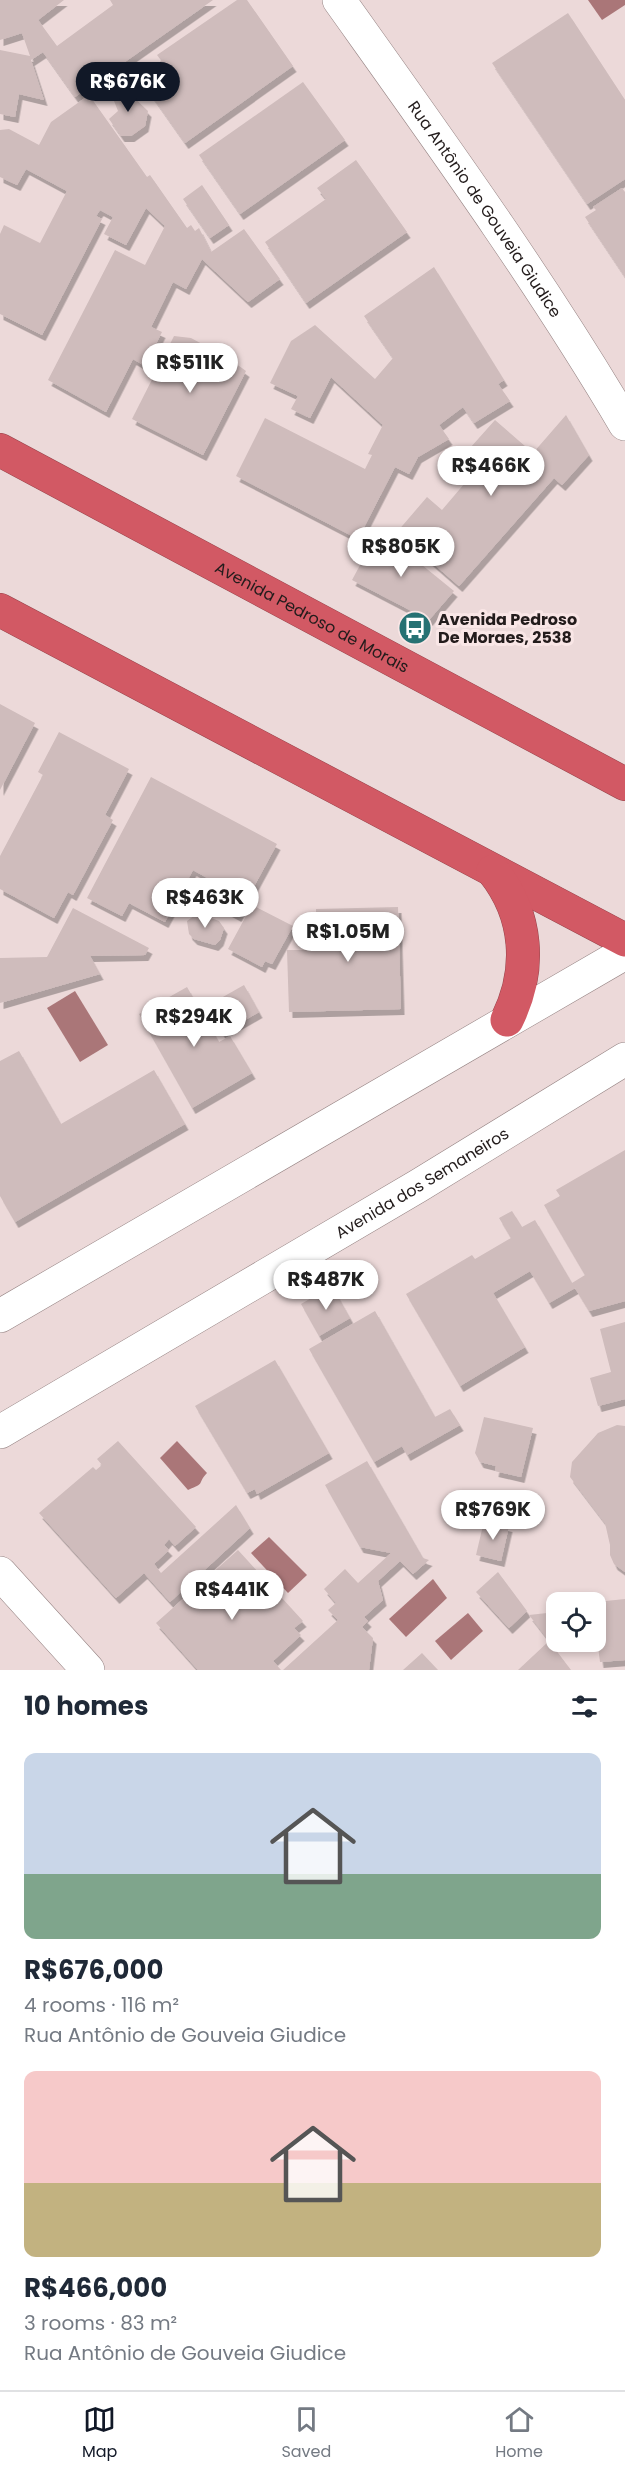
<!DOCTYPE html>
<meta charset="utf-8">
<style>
body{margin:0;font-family:Poppins,sans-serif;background:#f6f6f7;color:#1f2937;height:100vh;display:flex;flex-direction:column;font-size:22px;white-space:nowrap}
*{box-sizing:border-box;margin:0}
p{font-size:20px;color:#747a83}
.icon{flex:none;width:33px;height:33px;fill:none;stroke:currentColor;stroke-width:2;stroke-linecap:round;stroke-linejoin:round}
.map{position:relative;height:1670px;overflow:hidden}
.side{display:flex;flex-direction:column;background:#fff;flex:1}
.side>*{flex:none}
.tools{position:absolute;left:546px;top:1592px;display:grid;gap:12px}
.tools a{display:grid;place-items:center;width:60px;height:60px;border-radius:12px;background:#fff;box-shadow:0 3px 9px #0003;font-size:30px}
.price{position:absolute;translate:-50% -51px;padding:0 14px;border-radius:21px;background:#fff;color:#222;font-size:20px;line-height:39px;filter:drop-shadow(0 2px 3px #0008)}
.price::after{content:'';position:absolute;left:50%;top:36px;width:18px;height:14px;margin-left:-9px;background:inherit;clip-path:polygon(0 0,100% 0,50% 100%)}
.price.selected{background:#111827;color:#fff}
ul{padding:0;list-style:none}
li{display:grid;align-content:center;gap:12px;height:318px;padding:0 24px}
li span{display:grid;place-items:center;height:186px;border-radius:12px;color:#555}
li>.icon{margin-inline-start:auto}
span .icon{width:108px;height:108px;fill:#fffc;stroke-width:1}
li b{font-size:26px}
h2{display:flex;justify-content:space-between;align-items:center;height:72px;padding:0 24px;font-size:26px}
.menu{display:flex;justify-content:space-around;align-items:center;height:84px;border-top:2px solid #e0e1e3;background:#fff;font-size:16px;color:#747a83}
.menu a{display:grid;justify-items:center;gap:3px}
.menu .selected{color:#111827}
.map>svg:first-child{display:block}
.water{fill:#aa7678}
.building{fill:#cfbcbc;filter:url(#shadow)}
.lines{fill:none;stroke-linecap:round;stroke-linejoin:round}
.street-casing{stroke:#958383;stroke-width:34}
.highway-casing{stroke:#95444b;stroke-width:34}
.street{stroke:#fff;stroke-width:33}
.highway{stroke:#d25964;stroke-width:33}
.labels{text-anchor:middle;stroke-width:6;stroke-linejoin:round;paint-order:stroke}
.street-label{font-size:16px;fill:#231c1c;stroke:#f9e6e6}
.poi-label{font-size:16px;font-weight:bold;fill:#231c1c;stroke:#f9e6e6;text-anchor:start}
</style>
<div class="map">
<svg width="625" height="1670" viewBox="0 0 625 1670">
<defs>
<filter id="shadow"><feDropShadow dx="3.5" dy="6" stdDeviation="0" flood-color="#0004"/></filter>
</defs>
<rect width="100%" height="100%" fill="#ecd9d9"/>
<g class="water">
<path d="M 588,0 L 625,0 L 625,5 L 602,20 Z"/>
<path d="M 75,991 L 108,1045 L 80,1062 L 47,1008 Z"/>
<path d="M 177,1441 L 207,1473 C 196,1485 207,1482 188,1490 L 160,1458 Z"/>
<path d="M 269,1537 L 307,1575 L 288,1593 L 251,1553 Z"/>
<path d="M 433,1579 L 447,1598 L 406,1637 L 389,1619 Z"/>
<path d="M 468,1613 L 483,1631 L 451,1660 L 435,1641 Z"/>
</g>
<g class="building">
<path d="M 0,0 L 64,0 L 38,20 L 57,46 L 113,5 L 110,0 L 213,0 L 75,97 L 43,52 L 31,60 L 44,100 L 19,94 L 15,117 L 0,114 L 0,50 L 30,56 L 22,33 L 0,40 Z"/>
<path d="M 237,0 L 247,0 L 293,66 L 185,143 L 140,79 L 163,63 L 157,55 Z"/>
<path d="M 568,13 L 625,100 L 625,179 L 587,204 L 492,63 Z"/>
<path d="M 303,82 L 345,140 L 240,214 L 199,155 Z"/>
<path d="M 119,83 L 148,111 L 145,126 L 131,136 L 121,136 L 109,119 L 118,111 L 110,91 Z"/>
<path d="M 89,95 L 147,177 L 150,175 L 187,228 L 191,225 L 195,231 L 199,228 L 211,252 L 244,229 L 280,279 L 248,302 L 202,259 L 186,289 L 173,282 L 151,327 L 162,332 L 145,366 L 133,359 L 106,412 L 48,380 L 115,250 L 145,265 L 165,226 L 146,208 L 126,245 L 104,234 L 113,217 L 100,210 L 96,216 L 102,219 L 42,335 L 0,314 L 0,234 L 4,225 L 40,243 L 67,191 L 26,169 L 17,185 L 0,177 L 0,130 L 9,129 L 39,145 L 51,122 Z"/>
<path d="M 356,160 L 407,232 L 306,303 L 265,242 L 326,199 L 317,188 Z"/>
<path d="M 202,185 L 229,225 L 210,238 L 183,199 Z"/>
<path d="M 622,188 L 625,192 L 625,277 L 585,217 L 596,210 L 593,207 Z"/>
<path d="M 434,267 L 504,380 L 498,384 L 510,401 L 474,423 L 463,407 L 439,425 L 449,439 L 418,457 L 409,474 L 395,467 L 358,539 L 236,476 L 265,418 L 365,469 L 372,455 L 368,454 L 383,425 L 331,377 L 310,418 L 291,409 L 298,396 L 270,383 L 291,341 L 315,325 L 375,379 L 393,358 L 364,316 Z"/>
<path d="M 174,336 L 191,338 L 228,358 L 246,371 L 203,455 L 132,419 Z"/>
<path d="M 566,415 L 589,455 L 562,485 L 554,478 L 459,586 L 397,532 L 427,497 L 442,510 L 476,470 L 462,457 L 495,420 L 533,453 Z"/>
<path d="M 379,530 L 454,591 L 429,620 L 352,580 Z"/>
<path d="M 0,704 L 35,723 L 0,790 Z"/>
<path d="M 59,732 L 129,769 L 105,815 L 113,820 L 73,895 L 68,892 L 54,918 L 0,889 L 0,856 L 43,775 L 38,772 Z"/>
<path d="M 151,777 L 277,844 L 238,916 L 202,897 L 211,880 L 193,870 L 165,922 L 129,903 L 122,916 L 87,898 Z"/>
<path d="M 252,905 L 293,926 L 272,964 L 265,961 L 262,967 L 228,949 Z"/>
<path d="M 398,907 L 401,1009 L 289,1012 L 287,950 L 317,950 L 316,909 Z"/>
<path d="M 73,908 L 149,948 L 145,955 L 90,956 L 100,974 L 0,1003 L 0,958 L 47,957 Z"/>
<path d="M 198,913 L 219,921 L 224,928 L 220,940 L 215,945 L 194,939 L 189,934 L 187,921 Z"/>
<path d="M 244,985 L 259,1012 L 222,1033 L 207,1006 Z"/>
<path d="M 187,987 L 219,1042 L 230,1036 L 252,1073 L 192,1108 L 139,1014 Z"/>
<path d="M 19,1051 L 61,1124 L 154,1070 L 185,1124 L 15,1222 L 0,1196 L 0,1061 Z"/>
<path d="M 625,1150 L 625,1301 L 589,1311 L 575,1288 L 549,1303 L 530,1271 L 493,1293 L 525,1347 L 460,1386 L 406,1294 L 472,1255 L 475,1259 L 511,1238 L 499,1218 L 512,1211 L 522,1227 L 535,1220 L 572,1283 L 585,1275 L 544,1205 L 560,1196 L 556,1190 Z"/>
<path d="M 332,1286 L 350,1318 L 319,1336 L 301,1304 Z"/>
<path d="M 375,1311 L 435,1417 L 450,1409 L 460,1425 L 407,1455 L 402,1446 L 374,1462 L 309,1349 Z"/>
<path d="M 625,1322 L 625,1399 L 598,1406 L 590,1378 L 611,1372 L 600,1329 Z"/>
<path d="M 275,1360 L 329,1453 L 257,1494 L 255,1489 L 247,1493 L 195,1406 Z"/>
<path d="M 484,1417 L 533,1428 L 521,1477 L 495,1471 L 496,1466 L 480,1462 L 475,1453 Z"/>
<path d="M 617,1425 L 625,1426 L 625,1572 L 614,1564 L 610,1555 L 610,1545 L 605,1523 L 570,1477 L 572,1462 L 598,1433 Z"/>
<path d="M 118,1441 L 196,1527 L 175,1546 L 169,1539 L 164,1545 L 169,1550 L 154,1564 L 161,1573 L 236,1505 L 250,1528 L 170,1602 L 144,1573 L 116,1598 L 39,1513 L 93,1467 L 96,1470 L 102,1465 L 97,1459 Z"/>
<path d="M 367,1461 L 423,1558 L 429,1560 L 413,1574 L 400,1561 L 378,1581 L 383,1600 L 364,1617 L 368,1621 L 362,1627 L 373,1638 L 369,1670 L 283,1670 L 338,1620 L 328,1610 L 336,1603 L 324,1589 L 345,1569 L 358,1583 L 391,1553 L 360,1547 L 325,1485 Z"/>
<path d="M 484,1521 L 509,1526 L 501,1561 L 476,1555 Z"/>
<path d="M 238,1550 L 303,1621 L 294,1628 L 301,1635 L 273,1661 L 281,1670 L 198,1670 L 156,1623 Z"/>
<path d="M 498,1572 L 527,1611 L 509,1628 L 476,1592 Z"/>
<path d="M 625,1599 L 625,1660 L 600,1662 L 596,1632 L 596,1602 Z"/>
<path d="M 556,1612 L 556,1637 L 547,1638 L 529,1615 Z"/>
<path d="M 549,1641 L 571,1670 L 518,1670 Z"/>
<path d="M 422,1653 L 438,1670 L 403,1670 Z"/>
</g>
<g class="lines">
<defs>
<g id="street">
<path id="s1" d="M 339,0 C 438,139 538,277 625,424"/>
<path d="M 0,1316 L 625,953"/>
<path id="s2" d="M 0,1432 L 418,1186 L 625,1059"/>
<path d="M 0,1573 L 88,1670"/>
</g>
<g id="highway">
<path id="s3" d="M 0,450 L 625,784"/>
<path d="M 0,610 L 625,940"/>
<path d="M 493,871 C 528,915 532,970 507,1020"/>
</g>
</defs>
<use href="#street" class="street-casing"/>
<use href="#highway" class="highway-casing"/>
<use href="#street" class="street"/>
<use href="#highway" class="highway"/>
</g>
<defs>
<symbol id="bus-disc" viewBox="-11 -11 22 22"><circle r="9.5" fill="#267173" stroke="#f9e6e6"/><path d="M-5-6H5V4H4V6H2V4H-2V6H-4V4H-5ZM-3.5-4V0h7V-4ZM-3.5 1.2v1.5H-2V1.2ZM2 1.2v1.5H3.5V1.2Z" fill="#fff"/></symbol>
</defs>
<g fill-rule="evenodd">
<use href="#bus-disc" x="396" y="609" width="38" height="38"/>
</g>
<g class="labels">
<g class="street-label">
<text dy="6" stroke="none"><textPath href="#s1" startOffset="255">Rua Antônio de Gouveia Giudice</textPath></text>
<text dy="6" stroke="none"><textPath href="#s3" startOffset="354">Avenida Pedroso de Morais</textPath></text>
<text dy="6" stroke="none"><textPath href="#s2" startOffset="490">Avenida dos Semaneiros</textPath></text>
</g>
<g class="poi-label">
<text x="438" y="625">Avenida Pedroso<tspan x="438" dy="18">De Moraes, 2538</tspan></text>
</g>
</g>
</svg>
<div class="tools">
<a><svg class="icon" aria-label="locate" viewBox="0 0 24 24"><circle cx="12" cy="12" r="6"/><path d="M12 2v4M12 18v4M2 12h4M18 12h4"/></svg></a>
</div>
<b class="price selected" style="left:128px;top:113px">R$676K</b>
<b class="price" style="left:190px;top:394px">R$511K</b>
<b class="price" style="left:491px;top:497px">R$466K</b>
<b class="price" style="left:401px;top:578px">R$805K</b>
<b class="price" style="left:205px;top:929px">R$463K</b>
<b class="price" style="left:348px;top:963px">R$1.05M</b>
<b class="price" style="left:194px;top:1048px">R$294K</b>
<b class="price" style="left:326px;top:1311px">R$487K</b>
<b class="price" style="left:493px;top:1541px">R$769K</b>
<b class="price" style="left:232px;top:1621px">R$441K</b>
</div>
<section class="side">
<h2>10 homes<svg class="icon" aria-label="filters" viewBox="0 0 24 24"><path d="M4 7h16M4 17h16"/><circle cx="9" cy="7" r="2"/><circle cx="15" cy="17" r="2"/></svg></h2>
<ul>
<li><span style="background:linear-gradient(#c9d6e8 65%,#7fa58c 0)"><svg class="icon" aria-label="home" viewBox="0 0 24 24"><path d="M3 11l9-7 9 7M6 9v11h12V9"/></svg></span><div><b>R$676,000</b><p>4 rooms · 116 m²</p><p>Rua Antônio de Gouveia Giudice</p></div></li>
<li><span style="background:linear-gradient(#f6c9c9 60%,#c2b280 0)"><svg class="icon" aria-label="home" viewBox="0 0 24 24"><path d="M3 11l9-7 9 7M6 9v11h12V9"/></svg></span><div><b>R$466,000</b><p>3 rooms · 83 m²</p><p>Rua Antônio de Gouveia Giudice</p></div></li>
</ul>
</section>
<nav class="menu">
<a class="selected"><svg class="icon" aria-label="map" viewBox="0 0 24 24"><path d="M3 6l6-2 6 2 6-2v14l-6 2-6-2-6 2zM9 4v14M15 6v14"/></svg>Map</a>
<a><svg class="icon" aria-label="saved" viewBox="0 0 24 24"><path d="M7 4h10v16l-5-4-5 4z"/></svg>Saved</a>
<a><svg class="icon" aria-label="home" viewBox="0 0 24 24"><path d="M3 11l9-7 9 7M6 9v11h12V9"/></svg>Home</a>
</nav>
